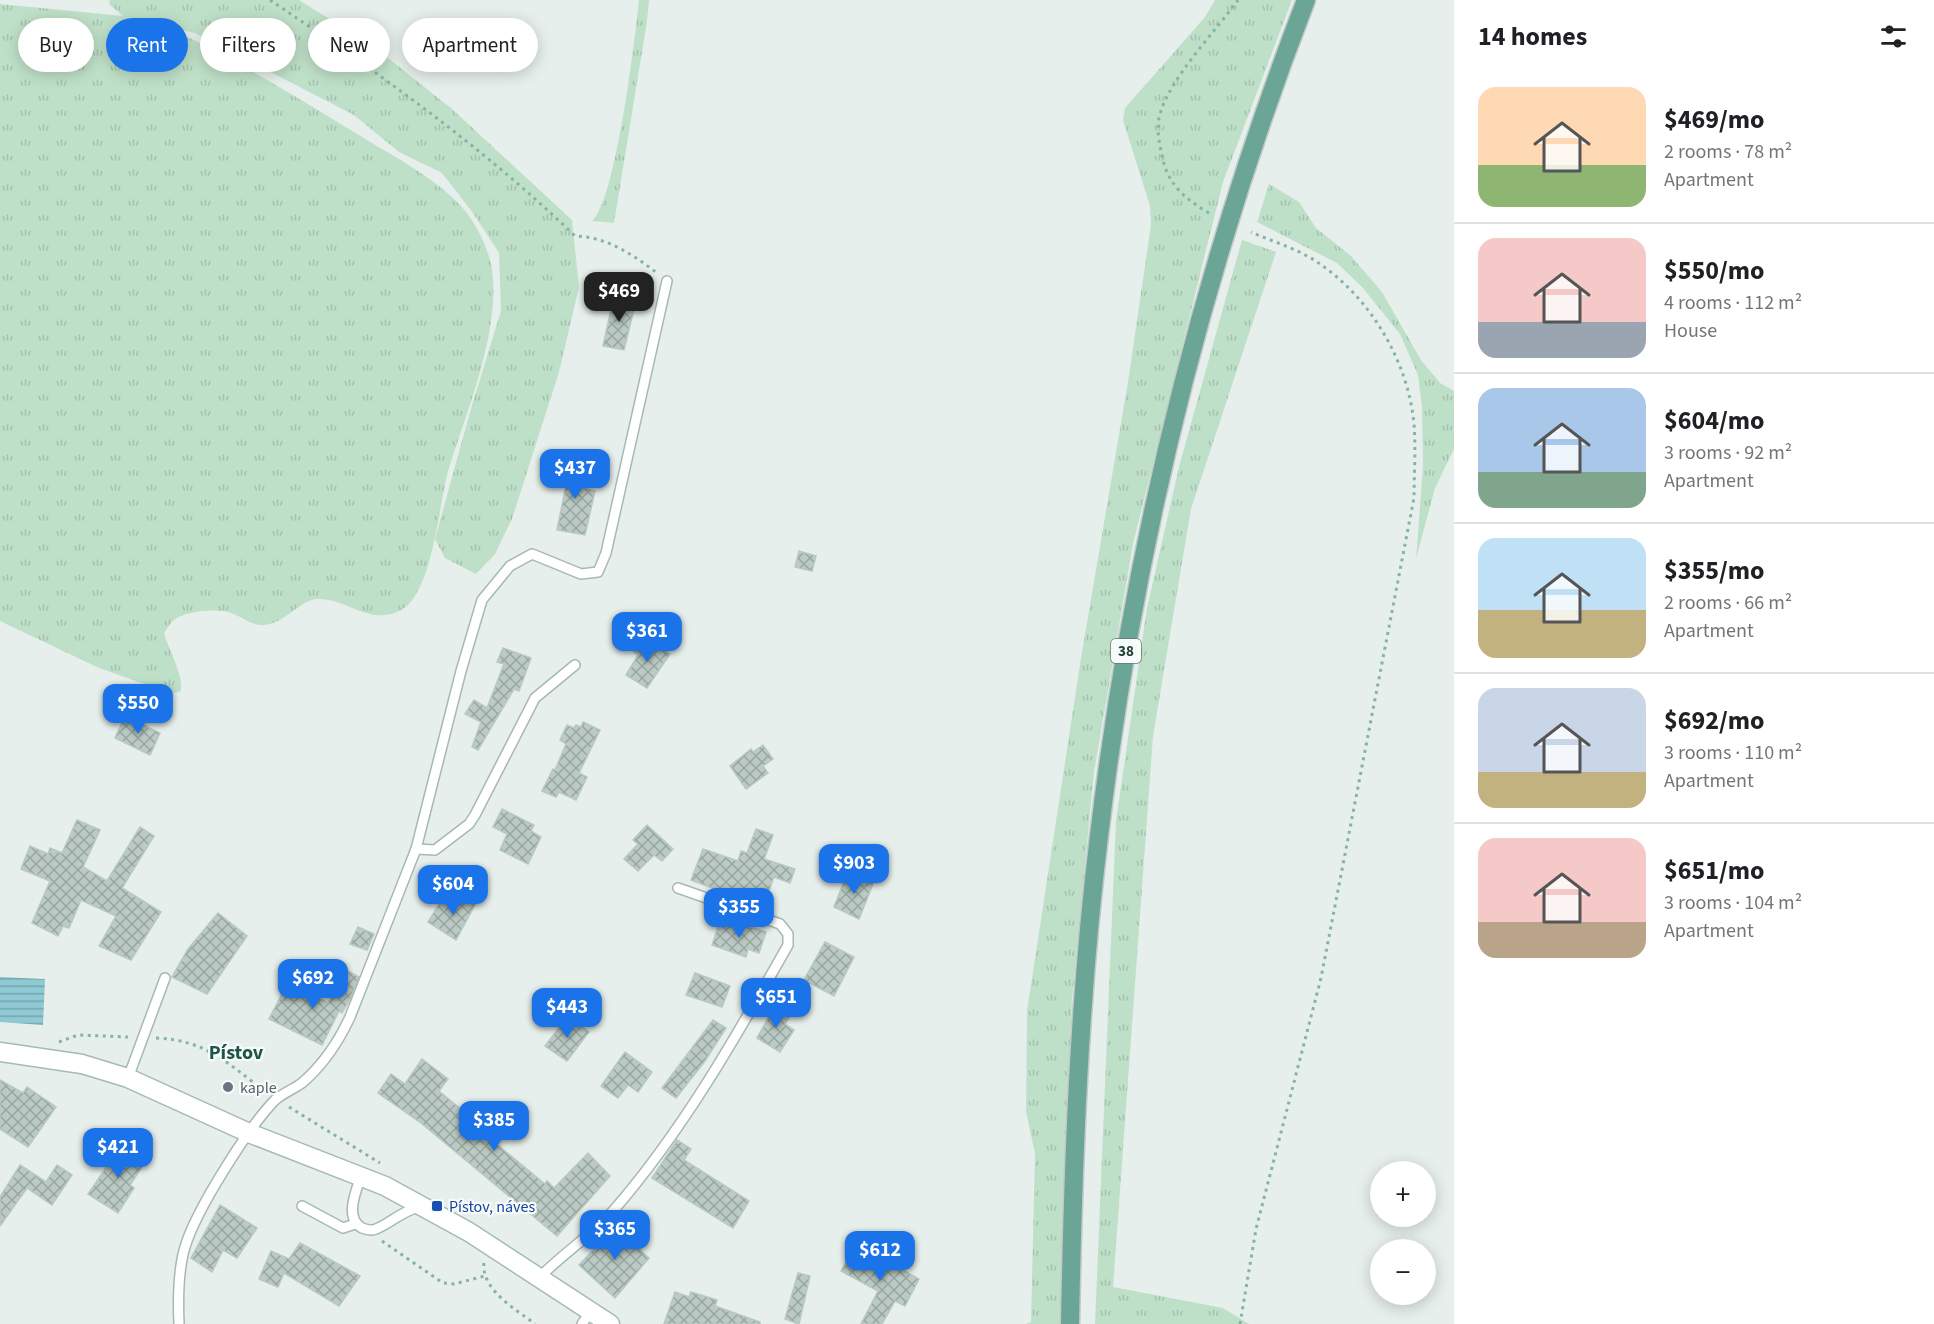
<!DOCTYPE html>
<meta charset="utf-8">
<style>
body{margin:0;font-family:"Source Sans 3",sans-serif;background:#f6f6f6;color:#202124;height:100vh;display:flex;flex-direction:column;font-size:22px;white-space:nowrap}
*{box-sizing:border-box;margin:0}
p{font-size:20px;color:#757577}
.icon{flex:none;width:33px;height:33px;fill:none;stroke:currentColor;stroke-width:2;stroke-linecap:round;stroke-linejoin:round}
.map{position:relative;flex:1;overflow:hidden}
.sheet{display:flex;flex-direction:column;background:#fff;width:480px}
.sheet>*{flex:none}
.guide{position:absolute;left:18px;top:18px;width:570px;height:54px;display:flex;gap:12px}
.tools{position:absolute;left:1370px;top:1161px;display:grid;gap:12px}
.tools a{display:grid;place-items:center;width:66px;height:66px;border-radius:50%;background:#fff;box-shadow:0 3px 15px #0003;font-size:30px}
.price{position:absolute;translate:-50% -51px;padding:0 14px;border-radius:12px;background:#1a73e8;color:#fff;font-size:20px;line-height:39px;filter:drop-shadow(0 2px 3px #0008)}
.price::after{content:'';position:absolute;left:50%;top:36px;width:18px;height:14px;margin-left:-9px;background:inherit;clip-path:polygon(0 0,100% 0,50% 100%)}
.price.current{background:#222;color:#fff}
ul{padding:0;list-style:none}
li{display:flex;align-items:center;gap:18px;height:150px;padding:0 24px}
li+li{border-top:2px solid #e0e0e0}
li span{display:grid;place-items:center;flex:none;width:168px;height:120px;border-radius:18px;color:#555}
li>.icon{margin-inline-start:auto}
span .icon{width:72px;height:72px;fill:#fffc;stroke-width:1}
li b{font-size:26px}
h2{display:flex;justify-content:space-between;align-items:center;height:72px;padding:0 24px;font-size:26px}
.tag{padding:0 21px;border-radius:27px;background:#fff;box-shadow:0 3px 15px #0003;font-size:21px;line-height:54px}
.tag.current{background:#1a73e8;color:#fff}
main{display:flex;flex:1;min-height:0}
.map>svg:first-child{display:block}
.grass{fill:url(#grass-tufts)}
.water{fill:url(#water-rules)}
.building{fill:url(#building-cross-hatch);stroke:#b8c9c2;stroke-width:1.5}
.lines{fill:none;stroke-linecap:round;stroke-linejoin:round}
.lane-casing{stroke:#a8b8b2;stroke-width:12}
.secondary-casing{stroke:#a4bbb3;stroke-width:21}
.primary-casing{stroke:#c2cac8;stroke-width:21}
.path{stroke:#86b3a5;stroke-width:3;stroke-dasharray:3 4.5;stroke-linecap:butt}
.lane{stroke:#fff;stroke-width:9}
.secondary{stroke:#fff;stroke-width:18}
.primary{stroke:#6aa596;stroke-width:18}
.worship-dot{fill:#6b7280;stroke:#f7fbf9;stroke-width:2}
.transit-dot{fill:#1a4fb4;stroke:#f7fbf9;stroke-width:2}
.labels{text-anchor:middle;stroke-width:4.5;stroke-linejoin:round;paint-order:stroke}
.shield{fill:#f7fbf9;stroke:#637a73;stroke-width:1.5}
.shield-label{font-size:15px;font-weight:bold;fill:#24423a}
.worship-label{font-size:16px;fill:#5b616d;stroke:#f7fbf9;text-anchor:start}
.transit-label{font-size:16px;fill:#164399;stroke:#f7fbf9;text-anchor:start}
.quarter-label{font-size:20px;font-weight:bold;fill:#1f5548;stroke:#f7fbf9}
</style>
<main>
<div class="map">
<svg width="1454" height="1324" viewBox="0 0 1454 1324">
<defs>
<pattern id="grass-tufts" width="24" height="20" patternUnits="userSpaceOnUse" patternTransform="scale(1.5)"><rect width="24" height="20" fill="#bfe0c8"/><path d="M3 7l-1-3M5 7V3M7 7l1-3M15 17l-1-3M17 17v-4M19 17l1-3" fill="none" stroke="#a4c1ad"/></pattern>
<pattern id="water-rules" width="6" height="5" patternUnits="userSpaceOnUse" patternTransform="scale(1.5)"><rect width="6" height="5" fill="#8ec9d4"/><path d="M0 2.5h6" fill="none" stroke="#74a5ad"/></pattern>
<pattern id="building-cross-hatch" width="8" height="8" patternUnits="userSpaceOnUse" patternTransform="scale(1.5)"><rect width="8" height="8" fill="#bbcac4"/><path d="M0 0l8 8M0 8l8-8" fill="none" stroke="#98a6a0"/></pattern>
</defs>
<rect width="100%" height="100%" fill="#e6efeb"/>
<g class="grass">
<path d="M 110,0 L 299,0 L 373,46 L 452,109 L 572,220 L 579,287 L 559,372 L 512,519 L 495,554 L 476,574 L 445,558 L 435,539 L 472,405 L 501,311 L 499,253 L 473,213 L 442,173 L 399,152 L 354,115 L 195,33 L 150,22 C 165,30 183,34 198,42 C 258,73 315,108 372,143 C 402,161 438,181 462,207 C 478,226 492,254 493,279 C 497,339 467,411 449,468 C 439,501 433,594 401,610 C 369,627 349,598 316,599 C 300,600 282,627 260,625 C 250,624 240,616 231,613 C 216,608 186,611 174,620 C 170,623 167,629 164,633 C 168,648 186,680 180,692 L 170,693 L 99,668 L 0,621 L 0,4 L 123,16 L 109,4 Z"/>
<path d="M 639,0 L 649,0 L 647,21 L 614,223 L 592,221 C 616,200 635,38 639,0 Z"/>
<path d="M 1215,0 L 1292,0 L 1223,182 L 1133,544 L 1094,772 L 1072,999 L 1060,1324 L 1026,1324 L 1031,1322 L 1035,1153 L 1026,1112 L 1027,1011 L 1081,658 L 1128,382 L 1151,225 L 1150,206 L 1123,120 L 1125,108 L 1205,17 Z"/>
<path d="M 1269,184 L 1299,202 L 1316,228 L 1351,256 L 1382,292 L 1421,360 L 1440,383 L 1454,391 L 1454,449 L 1435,488 L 1416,559 L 1423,466 L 1422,408 L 1418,375 L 1400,334 L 1362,287 L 1337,263 L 1257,222 Z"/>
<path d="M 1242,240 L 1276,252 L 1191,509 L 1153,736 L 1113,1287 L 1223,1308 L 1249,1324 L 1095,1324 L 1116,821 L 1147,608 L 1179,467 Z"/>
</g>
<path class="water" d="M 0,977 L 45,979 L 43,1025 L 0,1022 Z"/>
<g class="building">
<path d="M 614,296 L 636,301 L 624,350 L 603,346 Z"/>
<path d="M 559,465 L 588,471 L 584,488 L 595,491 L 585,535 L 557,530 L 566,485 L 555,483 Z"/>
<path d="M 799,551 L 816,556 L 812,571 L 795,567 Z"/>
<path d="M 644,637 L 670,654 L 647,688 L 626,675 L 638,655 L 634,652 Z"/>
<path d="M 503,648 L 531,658 L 519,691 L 514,689 L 478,750 L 472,747 L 481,722 L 465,714 L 474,700 L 487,708 L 504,664 L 497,662 Z"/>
<path d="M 125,716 L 160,733 L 150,755 L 115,738 Z"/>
<path d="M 583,722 L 600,730 L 579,773 L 587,777 L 576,800 L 559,792 L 556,797 L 542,791 L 553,769 L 555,770 L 566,744 L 560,740 L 567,725 L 574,728 L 576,725 L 581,727 Z"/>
<path d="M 763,745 L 773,759 L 763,766 L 768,773 L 746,789 L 730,766 L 751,749 L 753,752 Z"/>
<path d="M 502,809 L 534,825 L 531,831 L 541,837 L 528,864 L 500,850 L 507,834 L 493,827 Z"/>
<path d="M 77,820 L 100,830 L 83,867 L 107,881 L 140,827 L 154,836 L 122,888 L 161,912 L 131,960 L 99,946 L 116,916 L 81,900 L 69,928 L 63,926 L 58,936 L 32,923 L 50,881 L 21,869 L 30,846 L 48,854 L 50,848 L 62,853 Z"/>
<path d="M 647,825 L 673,849 L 662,861 L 654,855 L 638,871 L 624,859 L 638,844 L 633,840 Z"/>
<path d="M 756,829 L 773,835 L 764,859 L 795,869 L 790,883 L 774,877 L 763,907 L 691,880 L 703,849 L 738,861 L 741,851 L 747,853 Z"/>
<path d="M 862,873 L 875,879 L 859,919 L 834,907 L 847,874 L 860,879 Z"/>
<path d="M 459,893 L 476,903 L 456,940 L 428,922 L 441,901 L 450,907 Z"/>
<path d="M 218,913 L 247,936 L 207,994 L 172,977 L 188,949 Z"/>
<path d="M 720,921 L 740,928 L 742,924 L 766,932 L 759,953 L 748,949 L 746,957 L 712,945 Z"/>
<path d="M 358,927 L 374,934 L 367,950 L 350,944 Z"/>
<path d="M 825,942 L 854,957 L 834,996 L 804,980 Z"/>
<path d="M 346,970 L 359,977 L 350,999 L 342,1013 L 339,1011 L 322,1045 L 269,1019 L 285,988 L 297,994 L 300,988 L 328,1003 Z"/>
<path d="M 695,973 L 730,986 L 722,1007 L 686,995 Z"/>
<path d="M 776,1004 L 791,1014 L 785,1024 L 794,1030 L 780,1052 L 757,1038 Z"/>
<path d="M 568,1016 L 589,1032 L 567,1061 L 545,1046 Z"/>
<path d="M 713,1020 L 726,1028 L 705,1061 L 676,1098 L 662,1088 Z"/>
<path d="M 625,1052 L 652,1072 L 638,1092 L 628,1085 L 618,1098 L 601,1086 Z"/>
<path d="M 422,1059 L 448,1079 L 439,1091 L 468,1115 L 465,1118 L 545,1184 L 547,1181 L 554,1188 L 588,1153 L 610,1176 L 557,1236 L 421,1123 L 378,1093 L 391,1074 L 405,1084 Z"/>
<path d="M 0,1080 L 23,1093 L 27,1087 L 56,1107 L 28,1147 L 0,1129 Z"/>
<path d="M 677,1140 L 691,1149 L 684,1160 L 749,1201 L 733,1228 L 652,1178 Z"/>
<path d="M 123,1143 L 146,1161 L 130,1185 L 134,1188 L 118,1213 L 88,1194 Z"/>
<path d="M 20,1165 L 46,1182 L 57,1165 L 72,1175 L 52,1205 L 27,1188 L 0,1226 L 0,1197 Z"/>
<path d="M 220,1205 L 257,1228 L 237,1258 L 223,1250 L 212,1272 L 191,1258 Z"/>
<path d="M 619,1223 L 630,1234 L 627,1238 L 649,1258 L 615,1298 L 579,1265 Z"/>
<path d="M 300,1243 L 360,1276 L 339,1306 L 284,1273 L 278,1287 L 259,1279 L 271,1251 L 289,1259 Z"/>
<path d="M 856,1244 L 919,1279 L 905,1306 L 895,1301 L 882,1324 L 861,1324 L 878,1291 L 841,1271 Z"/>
<path d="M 798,1273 L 810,1276 L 799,1324 L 785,1319 Z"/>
<path d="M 675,1292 L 689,1297 L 691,1292 L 717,1300 L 715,1306 L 760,1322 L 760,1324 L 664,1324 Z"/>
</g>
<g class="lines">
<defs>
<g id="lane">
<path d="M 416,849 L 435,850 L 469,824 L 475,815 L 535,698 L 575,665"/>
<path d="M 128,1078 L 165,978"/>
<path d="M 361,1176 C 356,1191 344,1218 362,1228 C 367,1230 372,1231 376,1229 C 391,1223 402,1211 419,1207"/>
<path d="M 302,1206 L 343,1228 L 355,1224"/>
<path d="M 539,1278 C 562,1254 591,1236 613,1211 C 682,1132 736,1037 788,945 L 788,934 L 780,924 L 678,888"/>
<path d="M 179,1324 C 178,1301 178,1270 185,1247 C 196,1210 248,1128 275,1100 C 283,1093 294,1089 302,1083 C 324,1064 338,1043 350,1017 L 416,849 L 461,671 L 482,600 L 510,566 L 532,554 L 581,574 L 598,572 L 606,553 L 667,281"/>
<path d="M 582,1324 L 590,1312"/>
</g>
<path id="secondary" d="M 0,1052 L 82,1064 L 128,1078 L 249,1133 L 385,1186 L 469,1232 L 610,1324"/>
<path id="primary" d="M 1070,1324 C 1073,1161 1079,998 1099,836 C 1133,550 1202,269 1306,0"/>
</defs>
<use href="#lane" class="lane-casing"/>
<use href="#secondary" class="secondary-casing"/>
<use href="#primary" class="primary-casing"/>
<g class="path">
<path d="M 270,0 C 376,71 483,147 575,236 C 607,237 632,254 657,273"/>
<path d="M 1209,213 C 1185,199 1167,184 1162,155 C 1159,142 1156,128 1160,114 C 1170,78 1215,32 1238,0"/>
<path d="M 156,1038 C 206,1040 227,1063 266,1092"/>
<path d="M 59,1042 L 78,1035 L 128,1037"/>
<path d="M 289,1107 L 380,1163"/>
<path d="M 382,1241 L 443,1283 L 454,1284 L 485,1276"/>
<path d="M 484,1263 C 481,1290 517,1310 535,1324"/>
<path d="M 1240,1324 L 1256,1229 L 1321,978 L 1414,498 C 1414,474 1416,448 1414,424 C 1408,360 1369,295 1314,260 C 1295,248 1271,241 1251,232"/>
</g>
<use href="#lane" class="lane"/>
<use href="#secondary" class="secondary"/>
<use href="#primary" class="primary"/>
</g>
<circle class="worship-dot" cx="228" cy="1087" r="6"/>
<rect class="transit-dot" x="431" y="1200" width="12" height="12" rx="3"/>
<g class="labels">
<rect class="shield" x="1111" y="639" width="30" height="24" rx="4.5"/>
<g class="shield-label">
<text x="1126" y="656">38</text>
</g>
<g class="worship-label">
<text x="240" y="1093">kaple</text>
</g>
<g class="transit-label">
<text x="449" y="1212">Pístov, náves</text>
</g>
<g class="quarter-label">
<text x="236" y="1059">Pístov</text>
</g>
</g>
</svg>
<div class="tools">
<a>+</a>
<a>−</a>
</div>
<b class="price current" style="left:619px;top:323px">$469</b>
<b class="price" style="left:575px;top:500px">$437</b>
<b class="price" style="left:647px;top:663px">$361</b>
<b class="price" style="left:138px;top:735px">$550</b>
<b class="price" style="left:854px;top:895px">$903</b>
<b class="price" style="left:453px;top:916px">$604</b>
<b class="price" style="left:739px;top:939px">$355</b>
<b class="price" style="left:313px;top:1010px">$692</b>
<b class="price" style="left:776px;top:1029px">$651</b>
<b class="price" style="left:567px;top:1039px">$443</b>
<b class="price" style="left:494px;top:1152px">$385</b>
<b class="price" style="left:118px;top:1179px">$421</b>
<b class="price" style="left:615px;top:1261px">$365</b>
<b class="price" style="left:880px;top:1282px">$612</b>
<div class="guide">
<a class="tag">Buy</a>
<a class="tag current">Rent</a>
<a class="tag">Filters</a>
<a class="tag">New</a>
<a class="tag">Apartment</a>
</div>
</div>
<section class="sheet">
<h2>14 homes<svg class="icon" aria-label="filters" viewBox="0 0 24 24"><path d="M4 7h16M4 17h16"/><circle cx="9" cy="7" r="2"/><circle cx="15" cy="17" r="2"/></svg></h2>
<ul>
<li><span style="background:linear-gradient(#ffd9b3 65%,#8fb573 0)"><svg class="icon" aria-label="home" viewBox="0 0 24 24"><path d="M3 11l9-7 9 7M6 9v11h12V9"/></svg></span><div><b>$469/mo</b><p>2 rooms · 78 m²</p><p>Apartment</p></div></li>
<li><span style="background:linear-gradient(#f6c9c9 70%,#9aa5b1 0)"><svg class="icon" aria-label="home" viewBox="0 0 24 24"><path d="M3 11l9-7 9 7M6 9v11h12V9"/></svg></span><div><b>$550/mo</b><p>4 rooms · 112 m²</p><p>House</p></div></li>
<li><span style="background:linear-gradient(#a9c7e8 70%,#7fa58c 0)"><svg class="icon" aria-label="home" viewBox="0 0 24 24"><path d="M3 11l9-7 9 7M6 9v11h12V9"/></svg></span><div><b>$604/mo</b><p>3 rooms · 92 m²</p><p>Apartment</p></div></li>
<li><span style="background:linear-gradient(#bfe0f5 60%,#c2b280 0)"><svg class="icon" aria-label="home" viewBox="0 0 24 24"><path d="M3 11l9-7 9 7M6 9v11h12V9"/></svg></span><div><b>$355/mo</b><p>2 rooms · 66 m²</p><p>Apartment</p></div></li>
<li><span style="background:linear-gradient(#c9d6e8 70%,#c2b280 0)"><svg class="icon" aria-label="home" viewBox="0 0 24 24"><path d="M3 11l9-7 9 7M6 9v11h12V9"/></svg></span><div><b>$692/mo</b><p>3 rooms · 110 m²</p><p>Apartment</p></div></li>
<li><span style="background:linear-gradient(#f6c9c9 70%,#b9a48a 0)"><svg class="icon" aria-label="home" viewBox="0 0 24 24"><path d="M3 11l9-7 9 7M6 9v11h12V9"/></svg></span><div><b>$651/mo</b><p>3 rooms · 104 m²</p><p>Apartment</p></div></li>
</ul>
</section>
</main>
